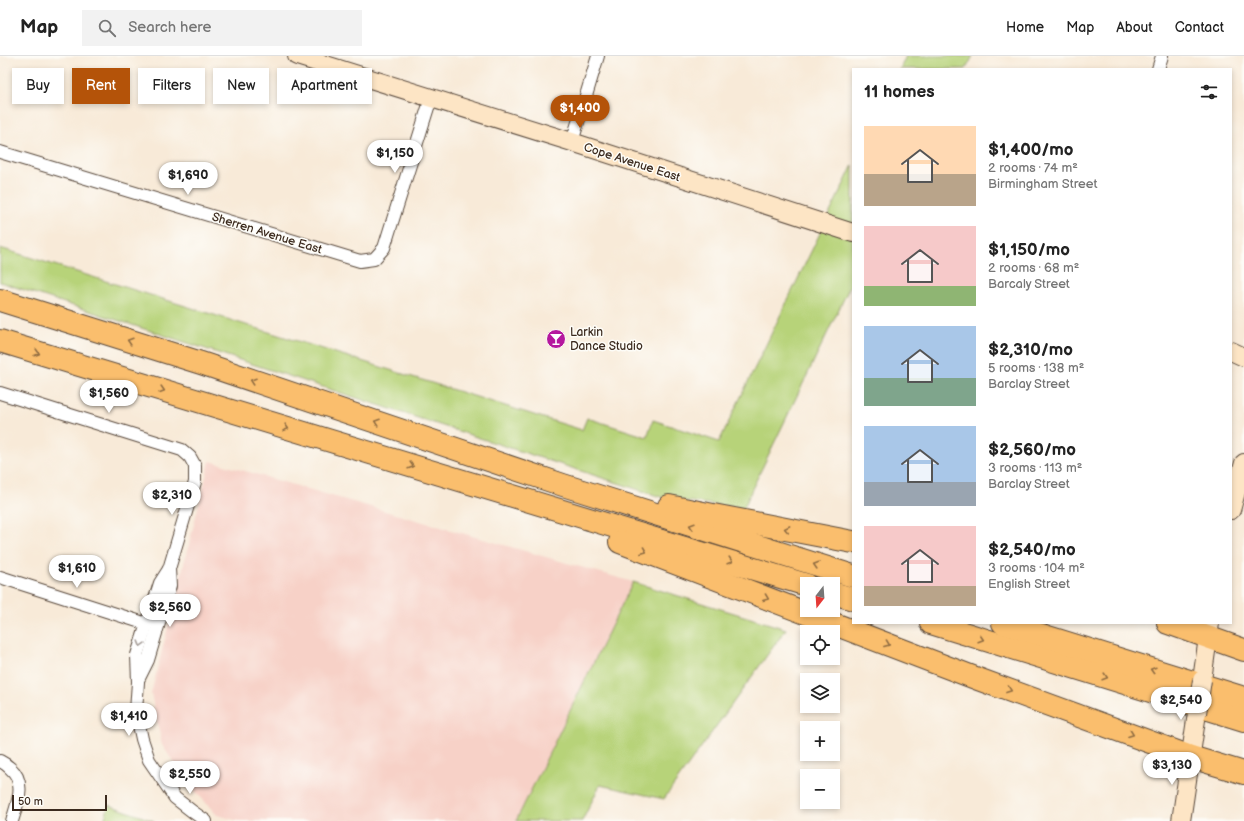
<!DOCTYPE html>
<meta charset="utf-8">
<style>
body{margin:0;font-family:"Balsamiq Sans",sans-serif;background:#f2f2f2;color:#222;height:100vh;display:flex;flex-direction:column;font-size:15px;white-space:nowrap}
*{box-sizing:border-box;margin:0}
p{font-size:13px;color:#767676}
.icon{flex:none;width:22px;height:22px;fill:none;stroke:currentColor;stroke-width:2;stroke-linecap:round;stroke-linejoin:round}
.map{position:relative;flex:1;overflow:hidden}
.side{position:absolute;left:852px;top:12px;width:380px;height:556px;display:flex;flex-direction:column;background:#fff;border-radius:0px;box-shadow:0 2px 6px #0003}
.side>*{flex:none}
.guide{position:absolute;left:12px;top:12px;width:380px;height:36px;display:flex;gap:8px}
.needle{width:26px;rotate:197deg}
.tools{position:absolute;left:800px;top:521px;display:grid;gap:8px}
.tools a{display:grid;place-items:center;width:40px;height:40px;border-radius:0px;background:#fff;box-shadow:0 2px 6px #0003;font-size:20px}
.scale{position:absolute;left:12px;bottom:10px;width:95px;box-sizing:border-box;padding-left:4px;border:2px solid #3b2a1e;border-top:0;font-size:11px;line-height:14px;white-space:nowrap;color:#3b2a1e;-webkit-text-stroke:3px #fdfcf7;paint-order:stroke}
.price{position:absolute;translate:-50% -34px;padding:0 9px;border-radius:14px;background:#fff;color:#222;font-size:13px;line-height:26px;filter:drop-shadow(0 1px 2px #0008)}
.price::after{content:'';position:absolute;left:50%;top:24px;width:12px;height:9px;margin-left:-6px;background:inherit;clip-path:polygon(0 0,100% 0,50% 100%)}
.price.active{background:#b45309;color:#fff}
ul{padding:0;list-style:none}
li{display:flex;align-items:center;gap:12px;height:100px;padding:0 12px}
li span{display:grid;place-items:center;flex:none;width:112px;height:80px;border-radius:0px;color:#555}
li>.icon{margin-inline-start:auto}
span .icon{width:48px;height:48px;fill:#fffc;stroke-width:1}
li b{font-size:17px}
h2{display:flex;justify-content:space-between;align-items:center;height:48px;padding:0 12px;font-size:17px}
.chip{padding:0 14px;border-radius:0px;background:#fff;box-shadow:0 2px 6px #0003;font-size:14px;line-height:36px}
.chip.active{background:#b45309;color:#fff}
header{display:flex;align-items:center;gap:24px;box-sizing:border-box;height:56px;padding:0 20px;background:#fff;border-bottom:1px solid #e0e0e0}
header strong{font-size:19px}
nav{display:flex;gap:22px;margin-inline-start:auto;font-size:14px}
.search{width:280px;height:36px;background:#f2f2f2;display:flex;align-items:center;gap:10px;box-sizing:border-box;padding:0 14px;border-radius:0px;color:#767676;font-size:15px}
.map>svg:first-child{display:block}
.built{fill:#f7d1c7}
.green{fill:#b7d379;stroke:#797e4c}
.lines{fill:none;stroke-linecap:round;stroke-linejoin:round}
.street-casing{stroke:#57473a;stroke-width:14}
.secondary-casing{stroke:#57473a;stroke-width:20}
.highway-casing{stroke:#57473a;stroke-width:24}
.street{stroke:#fff;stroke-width:12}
.secondary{stroke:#fde5c5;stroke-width:18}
.highway{stroke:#fabe6d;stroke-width:22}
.secondary-bridge-casing{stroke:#57473a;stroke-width:20;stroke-linecap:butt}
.secondary-bridge{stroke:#fde5c5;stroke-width:18}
.oneway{stroke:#916d42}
.oneway2{stroke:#a79f9a}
.labels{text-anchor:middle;stroke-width:3;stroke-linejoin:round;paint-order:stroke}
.street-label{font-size:12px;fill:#3b2a1e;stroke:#fdfcf7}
.poi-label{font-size:12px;fill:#3b2a1e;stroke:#fdfcf7;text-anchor:start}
</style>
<header>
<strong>Map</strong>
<div class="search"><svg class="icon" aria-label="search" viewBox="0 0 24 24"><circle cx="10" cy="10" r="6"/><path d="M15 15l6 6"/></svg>Search here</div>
<nav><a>Home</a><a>Map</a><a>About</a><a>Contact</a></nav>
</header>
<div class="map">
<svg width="1244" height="765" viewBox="0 0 1244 765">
<rect width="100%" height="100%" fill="#fdfcf7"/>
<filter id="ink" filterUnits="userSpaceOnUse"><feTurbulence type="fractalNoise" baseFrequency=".025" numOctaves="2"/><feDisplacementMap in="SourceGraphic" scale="8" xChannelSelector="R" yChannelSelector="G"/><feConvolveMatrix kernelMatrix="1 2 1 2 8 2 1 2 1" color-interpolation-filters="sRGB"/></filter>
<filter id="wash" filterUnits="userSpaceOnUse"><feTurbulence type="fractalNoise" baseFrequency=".012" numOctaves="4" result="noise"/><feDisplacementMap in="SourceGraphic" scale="16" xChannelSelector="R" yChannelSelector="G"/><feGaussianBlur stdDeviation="0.9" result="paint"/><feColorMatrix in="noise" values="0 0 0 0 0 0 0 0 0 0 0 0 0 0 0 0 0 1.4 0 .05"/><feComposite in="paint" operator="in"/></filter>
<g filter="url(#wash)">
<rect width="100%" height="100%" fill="#f8ead8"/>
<path class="built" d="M 210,405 L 633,526 L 516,765 L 239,765 L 217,759 L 187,726 L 162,689 L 151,638 Z"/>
<g class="green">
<path d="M 906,0 L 973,0 L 966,13 L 900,13 Z"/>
<path d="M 853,109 L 853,224 L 752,433 L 744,452 L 667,443 L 0,226 L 0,192 L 582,374 L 587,362 L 647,381 L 653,364 L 719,386 Z"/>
<path d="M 633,526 L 786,573 L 664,743 L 600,729 L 582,765 L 516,765 Z"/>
<path d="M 109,749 L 154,765 L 104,765 Z"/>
</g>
</g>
<g filter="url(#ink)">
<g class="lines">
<defs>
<g id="street">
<path d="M 1158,13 L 1162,0"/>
<path d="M 572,86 L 598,0"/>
<path d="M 0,96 L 360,205 L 374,203 L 384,192 L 431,42"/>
<path d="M 0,337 L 182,394 L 190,401 L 195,410 L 195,426 L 169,513 L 160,527 L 137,599 L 138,626 L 136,655 L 142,683 L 149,704 L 175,742 L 193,756 L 206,765"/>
<path d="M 0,521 L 147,568"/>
<path d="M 139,622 L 148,604 L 170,530 L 169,513"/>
<path d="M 0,705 C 4,707 7,709 10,712 C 27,726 17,748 12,765"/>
</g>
<g id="secondary">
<path d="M 297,0 L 572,86 L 853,177"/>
<path d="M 1231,295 L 1244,301"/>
<path d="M 1231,454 L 1244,407"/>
<path d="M 1202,624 L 1210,567"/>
<path d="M 1181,765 L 1197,657"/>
</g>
<g id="highway">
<path d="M 0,244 L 201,307 L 563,429 L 853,520"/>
<path d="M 0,285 L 807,529"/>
<path d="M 669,450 L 713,459 L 853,486"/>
<path d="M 620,486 L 978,623 L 1191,701 L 1244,717"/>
<path d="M 833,537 L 853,543"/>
<path d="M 931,567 L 1244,664"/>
<path d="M 1003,567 L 1244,642"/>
<path d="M 1168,567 L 1244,594"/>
</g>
</defs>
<use href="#street" class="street-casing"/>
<use href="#secondary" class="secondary-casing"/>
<use href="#highway" class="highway-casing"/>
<use href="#street" class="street"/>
<use href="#secondary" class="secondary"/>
<use href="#highway" class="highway"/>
<defs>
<path id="secondary-bridge" d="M 1197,657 L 1202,624"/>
</defs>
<use href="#secondary-bridge" class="secondary-bridge-casing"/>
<use href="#secondary-bridge" class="secondary-bridge"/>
</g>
<defs><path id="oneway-chevron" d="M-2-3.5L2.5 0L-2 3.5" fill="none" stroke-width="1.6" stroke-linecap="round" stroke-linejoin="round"/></defs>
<g class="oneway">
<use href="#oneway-chevron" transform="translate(130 285) rotate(-163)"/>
<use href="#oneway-chevron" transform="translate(37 297) rotate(17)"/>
<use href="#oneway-chevron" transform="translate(253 325) rotate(-161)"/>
<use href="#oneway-chevron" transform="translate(162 334) rotate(17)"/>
<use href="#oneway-chevron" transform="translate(377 366) rotate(-161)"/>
<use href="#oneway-chevron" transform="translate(286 372) rotate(17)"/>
<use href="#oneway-chevron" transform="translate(411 410) rotate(17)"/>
<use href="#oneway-chevron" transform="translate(692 470) rotate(-163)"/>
<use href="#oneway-chevron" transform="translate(787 473) rotate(-169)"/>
<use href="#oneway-chevron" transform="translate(644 495) rotate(21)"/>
<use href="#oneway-chevron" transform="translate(730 505) rotate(17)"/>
<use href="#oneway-chevron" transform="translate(816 509) rotate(-163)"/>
<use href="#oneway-chevron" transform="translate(766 542) rotate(21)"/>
<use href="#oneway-chevron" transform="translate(981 583) rotate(17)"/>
<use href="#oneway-chevron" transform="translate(887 588) rotate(21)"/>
<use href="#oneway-chevron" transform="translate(1153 614) rotate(-163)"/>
<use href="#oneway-chevron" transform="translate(1105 621) rotate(17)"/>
<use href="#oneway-chevron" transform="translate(1009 634) rotate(20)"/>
<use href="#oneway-chevron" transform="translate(1131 678) rotate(20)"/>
</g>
<use class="oneway2" href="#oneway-chevron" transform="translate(141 588) rotate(106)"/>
</g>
<defs>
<symbol id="bar-disc" viewBox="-11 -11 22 22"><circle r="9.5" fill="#b5179e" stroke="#fdfcf7"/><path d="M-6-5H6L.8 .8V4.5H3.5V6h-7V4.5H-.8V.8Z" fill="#fff"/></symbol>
</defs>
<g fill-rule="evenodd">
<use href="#bar-disc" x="545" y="272" width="22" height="22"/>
</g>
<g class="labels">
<g class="street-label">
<text transform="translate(632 106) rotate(18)" y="4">Cope Avenue East</text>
<text transform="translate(267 177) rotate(17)" y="4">Sherren Avenue East</text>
</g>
<g class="poi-label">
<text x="570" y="280">Larkin<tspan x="570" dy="14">Dance Studio</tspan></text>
</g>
</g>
</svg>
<div class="tools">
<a><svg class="needle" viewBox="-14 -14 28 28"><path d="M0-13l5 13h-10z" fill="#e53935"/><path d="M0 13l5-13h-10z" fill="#767676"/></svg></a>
<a><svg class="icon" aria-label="locate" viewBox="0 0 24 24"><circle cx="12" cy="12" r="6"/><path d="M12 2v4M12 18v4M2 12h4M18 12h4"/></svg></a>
<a><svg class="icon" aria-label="layers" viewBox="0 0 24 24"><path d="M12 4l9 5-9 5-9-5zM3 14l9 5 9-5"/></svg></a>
<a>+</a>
<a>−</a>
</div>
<div class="scale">50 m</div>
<b class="price active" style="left:580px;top:73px">$1,400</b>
<b class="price" style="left:395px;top:118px">$1,150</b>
<b class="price" style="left:188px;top:140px">$1,690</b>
<b class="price" style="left:109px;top:358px">$1,560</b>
<b class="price" style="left:172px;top:460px">$2,310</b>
<b class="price" style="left:77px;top:533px">$1,610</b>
<b class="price" style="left:170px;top:572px">$2,560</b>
<b class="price" style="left:1181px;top:665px">$2,540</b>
<b class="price" style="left:129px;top:681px">$1,410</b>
<b class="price" style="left:1172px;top:730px">$3,130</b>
<b class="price" style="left:190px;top:739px">$2,550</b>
<div class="guide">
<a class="chip">Buy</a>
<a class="chip active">Rent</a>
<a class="chip">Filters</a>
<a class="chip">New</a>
<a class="chip">Apartment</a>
</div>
<section class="side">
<h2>11 homes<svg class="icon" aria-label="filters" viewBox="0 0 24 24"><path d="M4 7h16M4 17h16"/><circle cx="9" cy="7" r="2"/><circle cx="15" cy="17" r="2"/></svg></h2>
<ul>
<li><span style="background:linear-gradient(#ffd9b3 60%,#b9a48a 0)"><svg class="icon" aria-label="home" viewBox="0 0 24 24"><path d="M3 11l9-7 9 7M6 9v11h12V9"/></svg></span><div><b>$1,400/mo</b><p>2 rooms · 74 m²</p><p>Birmingham Street</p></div></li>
<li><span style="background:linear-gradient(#f6c9c9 75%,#8fb573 0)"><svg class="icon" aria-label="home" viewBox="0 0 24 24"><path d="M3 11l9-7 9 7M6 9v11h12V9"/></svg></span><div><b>$1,150/mo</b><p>2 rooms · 68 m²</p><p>Barcaly Street</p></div></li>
<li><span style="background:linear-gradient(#a9c7e8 65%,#7fa58c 0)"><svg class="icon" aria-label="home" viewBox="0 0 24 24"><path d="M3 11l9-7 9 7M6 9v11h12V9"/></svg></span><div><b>$2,310/mo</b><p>5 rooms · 138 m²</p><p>Barclay Street</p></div></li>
<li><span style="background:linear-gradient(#a9c7e8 70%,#9aa5b1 0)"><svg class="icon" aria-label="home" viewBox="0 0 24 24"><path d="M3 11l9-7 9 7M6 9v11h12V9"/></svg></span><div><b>$2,560/mo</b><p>3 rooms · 113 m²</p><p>Barclay Street</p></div></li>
<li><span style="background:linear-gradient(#f6c9c9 75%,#b9a48a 0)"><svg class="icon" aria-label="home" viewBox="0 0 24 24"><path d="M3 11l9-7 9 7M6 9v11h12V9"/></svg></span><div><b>$2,540/mo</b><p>3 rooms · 104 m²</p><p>English Street</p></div></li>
</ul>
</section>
</div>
